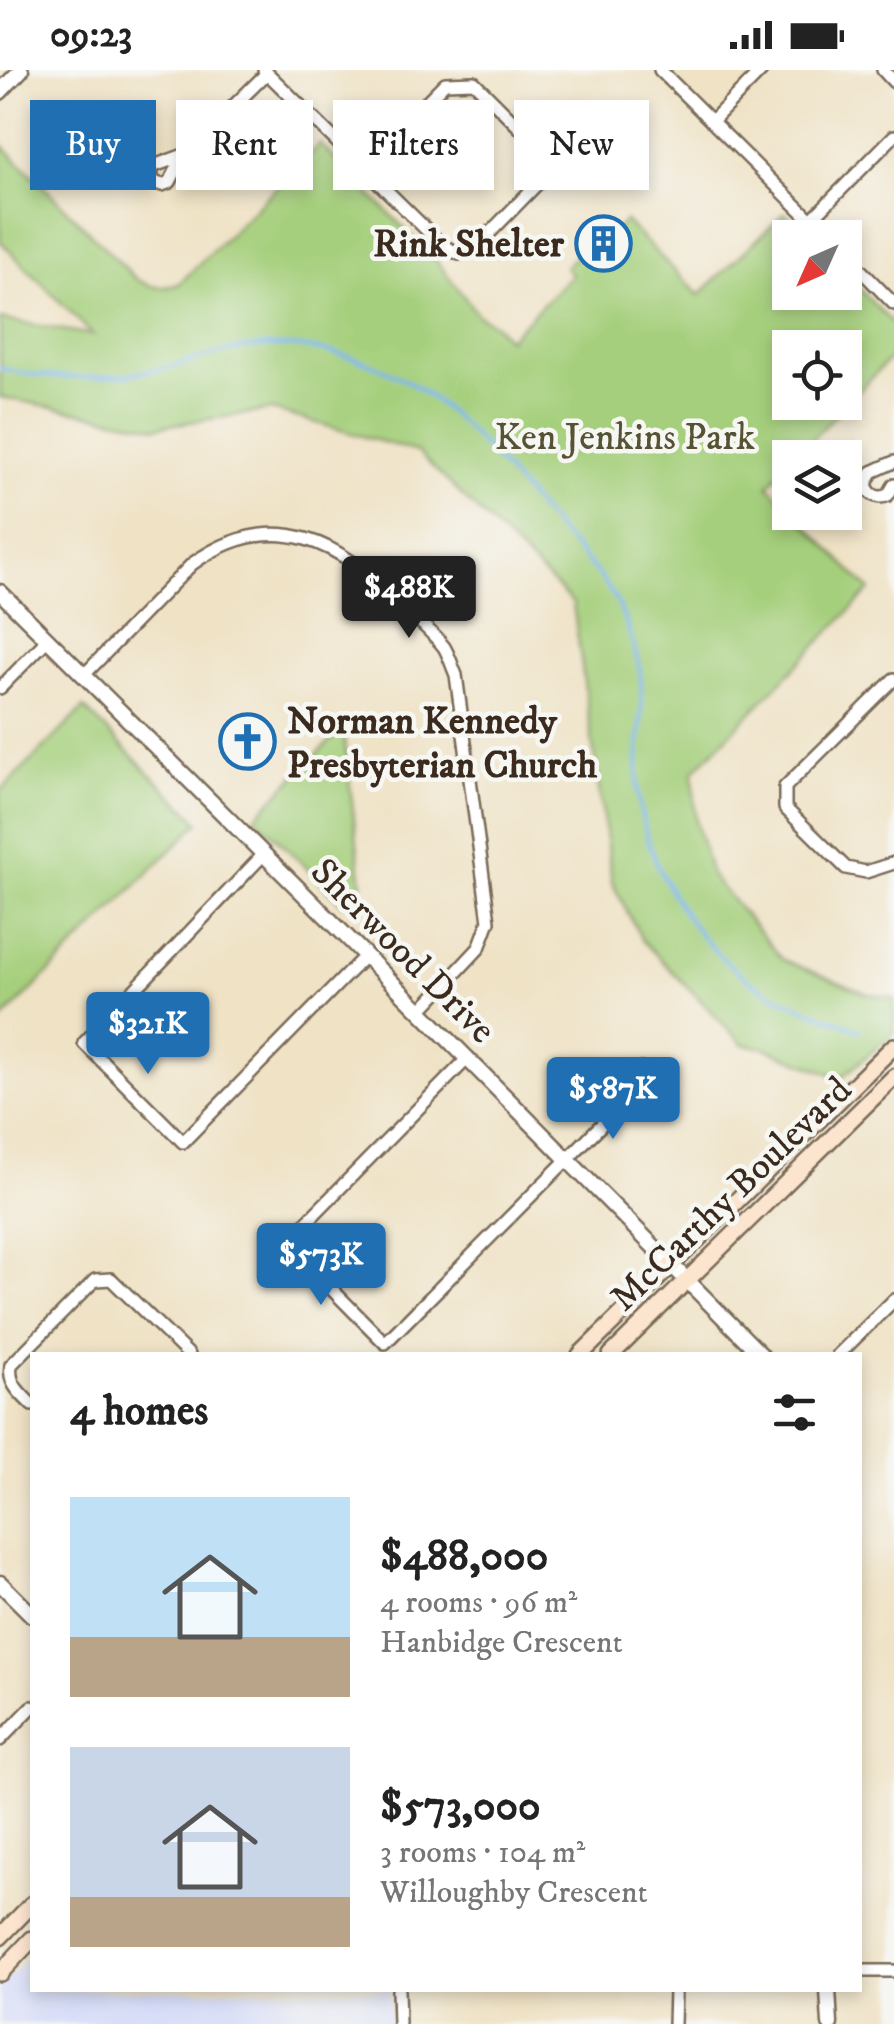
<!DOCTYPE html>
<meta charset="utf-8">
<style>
body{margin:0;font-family:"IM FELL DW Pica",serif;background:#f6f6f6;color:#222;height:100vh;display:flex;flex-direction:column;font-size:38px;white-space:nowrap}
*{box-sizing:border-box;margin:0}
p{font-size:32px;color:#767676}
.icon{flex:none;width:55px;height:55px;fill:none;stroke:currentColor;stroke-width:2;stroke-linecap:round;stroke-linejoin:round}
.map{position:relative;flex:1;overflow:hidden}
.details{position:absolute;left:30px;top:1282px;width:832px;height:640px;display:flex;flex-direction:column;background:#fff;border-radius:0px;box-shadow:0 5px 15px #0003}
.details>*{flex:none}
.banner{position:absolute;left:30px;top:30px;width:835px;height:90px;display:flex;gap:20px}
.needle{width:65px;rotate:225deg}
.fabs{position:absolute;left:772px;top:150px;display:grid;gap:20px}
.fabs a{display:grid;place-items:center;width:90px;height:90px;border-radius:0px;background:#fff;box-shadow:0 5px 15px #0003;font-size:50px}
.price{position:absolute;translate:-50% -85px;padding:0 22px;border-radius:10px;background:#1f6fb2;color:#fff;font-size:32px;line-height:65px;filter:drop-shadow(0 2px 5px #0008)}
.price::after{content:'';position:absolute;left:50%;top:60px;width:30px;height:22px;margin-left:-15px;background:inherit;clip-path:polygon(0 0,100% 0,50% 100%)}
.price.selected{background:#222;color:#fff}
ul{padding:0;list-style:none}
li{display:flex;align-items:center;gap:30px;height:250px;padding:0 40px}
li span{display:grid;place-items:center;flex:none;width:280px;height:200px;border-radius:0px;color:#555}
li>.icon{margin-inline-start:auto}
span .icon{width:120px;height:120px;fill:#fffc;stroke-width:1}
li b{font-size:42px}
h2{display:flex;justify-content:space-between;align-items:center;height:120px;padding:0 40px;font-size:42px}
.tag{padding:0 35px;border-radius:0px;background:#fff;box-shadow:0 5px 15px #0003;font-size:35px;line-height:90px}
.tag.selected{background:#1f6fb2;color:#fff}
.status{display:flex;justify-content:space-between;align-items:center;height:70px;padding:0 50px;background:#fff;direction:ltr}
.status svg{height:28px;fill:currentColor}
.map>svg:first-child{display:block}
.built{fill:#d3d9f9}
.green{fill:#a5cf7b;stroke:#707c4c;stroke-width:2.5;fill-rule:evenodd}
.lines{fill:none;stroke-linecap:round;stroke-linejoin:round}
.stream{stroke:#7db5ed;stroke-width:4}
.minor-casing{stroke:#7a6a58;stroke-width:16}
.tertiary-casing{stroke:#7a6a58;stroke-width:19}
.secondary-casing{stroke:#7a6a58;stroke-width:20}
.minor{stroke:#fff;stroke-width:11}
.tertiary{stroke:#fff;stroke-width:14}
.secondary{stroke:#fce5cf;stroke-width:15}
.labels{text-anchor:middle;stroke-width:9;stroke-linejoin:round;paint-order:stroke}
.poi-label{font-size:38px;font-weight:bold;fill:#3b2a1e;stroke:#f6f6f2;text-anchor:end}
.park-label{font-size:38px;fill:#565335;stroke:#f6f6f2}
.street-label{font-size:38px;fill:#3b2a1e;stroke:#f6f6f2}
</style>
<div class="status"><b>09:23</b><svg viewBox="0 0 49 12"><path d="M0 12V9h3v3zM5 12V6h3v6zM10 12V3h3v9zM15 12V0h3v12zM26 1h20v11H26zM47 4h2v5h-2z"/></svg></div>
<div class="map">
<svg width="894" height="1954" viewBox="0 0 894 1954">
<rect width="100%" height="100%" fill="#f6f6f2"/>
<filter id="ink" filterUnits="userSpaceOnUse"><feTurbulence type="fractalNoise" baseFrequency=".01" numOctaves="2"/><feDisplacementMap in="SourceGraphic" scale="20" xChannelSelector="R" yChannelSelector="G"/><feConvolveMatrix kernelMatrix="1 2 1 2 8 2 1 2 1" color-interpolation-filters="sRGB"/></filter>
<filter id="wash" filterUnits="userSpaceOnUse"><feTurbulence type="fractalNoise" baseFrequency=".0048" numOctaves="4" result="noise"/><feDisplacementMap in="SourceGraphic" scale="40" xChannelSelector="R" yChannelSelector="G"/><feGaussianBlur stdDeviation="2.25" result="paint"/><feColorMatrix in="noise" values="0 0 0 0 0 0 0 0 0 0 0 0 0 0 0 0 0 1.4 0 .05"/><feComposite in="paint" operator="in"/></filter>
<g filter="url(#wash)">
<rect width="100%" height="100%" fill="#efe2c5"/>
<path class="built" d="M 32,1884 L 32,1920 L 389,1920 L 390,1954 L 0,1954 L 0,1916 Z"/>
<g class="green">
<path d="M 0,73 L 136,209 C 151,217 162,220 179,214 L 320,74 L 435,189 L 478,245 L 494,254 L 508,269 L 572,205 L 565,197 L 599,163 L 607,170 L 625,151 L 699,225 L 785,143 L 809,167 L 790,168 L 790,222 L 845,222 L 845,204 L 894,255 L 894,284 L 795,387 L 790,388 L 790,392 L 768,415 L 790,438 L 790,442 L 794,443 L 870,520 L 693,702 L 696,752 L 711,805 L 783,890 L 868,924 L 894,928 L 894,963 L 841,1008 L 765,978 L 743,974 L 642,870 L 612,812 L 573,533 L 417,382 L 272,340 L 156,357 L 0,327 L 0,249 L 93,265 L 0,171 ZM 790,278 L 845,278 L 845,332 L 790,332 Z"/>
<path d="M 84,638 L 199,752 L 0,952 L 0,722 Z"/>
<path d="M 343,658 L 362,814 L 343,834 L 255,747 Z"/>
</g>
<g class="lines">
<path class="stream" d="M 0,298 C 49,312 115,309 165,298 C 195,291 222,280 253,277 C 302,272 356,284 399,307 C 459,338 507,404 551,453 C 574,479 603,504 618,535 C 627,552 633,573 638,592 C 648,633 635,678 638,720 C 644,796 697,880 763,919 C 793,936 828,947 860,960"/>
</g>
</g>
<g filter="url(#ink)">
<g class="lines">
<defs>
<g id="minor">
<path d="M 264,0 L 442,175 L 459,184 L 474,179 L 543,108 L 541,79 L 474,12 L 445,13 L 363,96"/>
<path d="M 660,0 L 829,168"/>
<path d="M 883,0 L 894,12"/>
<path d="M 712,51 L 762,0"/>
<path d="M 184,85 L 154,96 L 151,104 L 154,112 L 162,115 L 170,112 L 184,85 L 267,3"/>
<path d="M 811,150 L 894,66"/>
<path d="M 845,184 L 894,234"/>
<path d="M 894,392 L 872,402 L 866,414 C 869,425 878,430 888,425 L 894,415"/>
<path d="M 84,605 L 192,494 C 275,434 343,473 406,539 C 419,551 433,563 444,577 C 449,585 452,596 456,605 L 489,851 L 479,878 L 420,941"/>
<path d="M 894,609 L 785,717 L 785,738 L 846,798 L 866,802 L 894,793"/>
<path d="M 0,618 L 48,569"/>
<path d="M 263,785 L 84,973 L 183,1072 L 365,886"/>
<path d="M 467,989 L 286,1173 L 385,1273 L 629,1027 L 634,1004 L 641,999 L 653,1003 L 657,1015 L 652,1022 L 629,1027"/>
<path d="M 838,1285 L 894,1230"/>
<path d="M 32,1335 C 20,1323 8,1314 11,1295 L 95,1210 L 111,1209 L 189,1285"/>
<path d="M 0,1670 L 32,1637"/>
<path d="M 860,1901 L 894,1901"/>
<path d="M 398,1920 L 399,1954"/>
<path d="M 674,1954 L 675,1920"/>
</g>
<g id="tertiary">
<path d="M 0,22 L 21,0"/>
<path d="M 0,522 L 336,856 L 761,1285"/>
<path d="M 0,1513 L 32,1545"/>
<path d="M 828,1920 L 830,1954"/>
</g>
<g id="secondary">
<path d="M 580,1285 L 894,976"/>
<path d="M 611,1285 L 894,1007"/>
<path d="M 0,1867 L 32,1834"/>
<path d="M 0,1903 L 32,1869"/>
</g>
</defs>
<use href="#minor" class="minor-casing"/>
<use href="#tertiary" class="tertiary-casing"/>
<use href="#secondary" class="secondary-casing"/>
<use href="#minor" class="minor"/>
<use href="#tertiary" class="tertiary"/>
<use href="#secondary" class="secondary"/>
</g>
</g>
<defs>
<symbol id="building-ring" viewBox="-11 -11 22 22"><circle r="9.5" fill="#f6f6f2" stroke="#1f6fb2" stroke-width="1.5"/><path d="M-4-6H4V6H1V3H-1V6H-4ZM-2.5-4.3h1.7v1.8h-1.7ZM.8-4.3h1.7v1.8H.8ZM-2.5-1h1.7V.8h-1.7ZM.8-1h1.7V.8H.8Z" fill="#1f6fb2"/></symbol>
<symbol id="church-ring" viewBox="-11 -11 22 22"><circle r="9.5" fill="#f6f6f2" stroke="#1f6fb2" stroke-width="1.5"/><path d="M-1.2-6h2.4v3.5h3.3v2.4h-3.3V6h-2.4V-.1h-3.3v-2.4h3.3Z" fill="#1f6fb2"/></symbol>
</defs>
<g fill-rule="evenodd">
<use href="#building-ring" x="572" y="142" width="63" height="63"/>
<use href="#church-ring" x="216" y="640" width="63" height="63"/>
</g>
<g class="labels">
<g class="poi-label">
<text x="564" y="186">Rink Shelter</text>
<text x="287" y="663" text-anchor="start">Norman Kennedy<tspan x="287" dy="44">Presbyterian Church</tspan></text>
</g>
<g class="park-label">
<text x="625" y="379">Ken Jenkins Park</text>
</g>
<g class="street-label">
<text transform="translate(404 880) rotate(45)" y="13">Sherwood Drive</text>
<text transform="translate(730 1123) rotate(-44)" y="13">McCarthy Boulevard</text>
</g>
</g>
</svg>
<div class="fabs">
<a><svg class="needle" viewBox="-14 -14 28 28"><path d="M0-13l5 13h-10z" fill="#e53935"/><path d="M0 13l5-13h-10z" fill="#767676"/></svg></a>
<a><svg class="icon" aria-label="locate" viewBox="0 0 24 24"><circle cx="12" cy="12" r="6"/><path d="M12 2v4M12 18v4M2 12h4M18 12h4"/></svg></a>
<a><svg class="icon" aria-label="layers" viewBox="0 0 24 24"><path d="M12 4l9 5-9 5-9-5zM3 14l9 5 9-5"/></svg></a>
</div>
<b class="price selected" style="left:409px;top:571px">$488K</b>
<b class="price" style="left:148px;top:1007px">$321K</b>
<b class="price" style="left:613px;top:1072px">$587K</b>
<b class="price" style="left:321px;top:1238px">$573K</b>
<div class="banner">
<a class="tag selected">Buy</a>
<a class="tag">Rent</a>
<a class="tag">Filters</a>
<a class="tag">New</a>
</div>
<section class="details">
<h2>4 homes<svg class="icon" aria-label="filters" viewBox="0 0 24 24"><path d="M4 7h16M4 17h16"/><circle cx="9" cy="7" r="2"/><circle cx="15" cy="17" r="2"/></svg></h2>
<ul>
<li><span style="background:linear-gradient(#bfe0f5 70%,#b9a48a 0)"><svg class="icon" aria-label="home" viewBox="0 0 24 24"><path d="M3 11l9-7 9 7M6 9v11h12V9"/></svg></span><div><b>$488,000</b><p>4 rooms · 96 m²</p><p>Hanbidge Crescent</p></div></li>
<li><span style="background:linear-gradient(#c9d6e8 75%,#b9a48a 0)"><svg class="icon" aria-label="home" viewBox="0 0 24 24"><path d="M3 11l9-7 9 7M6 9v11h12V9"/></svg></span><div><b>$573,000</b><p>3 rooms · 104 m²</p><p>Willoughby Crescent</p></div></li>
</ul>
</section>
</div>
